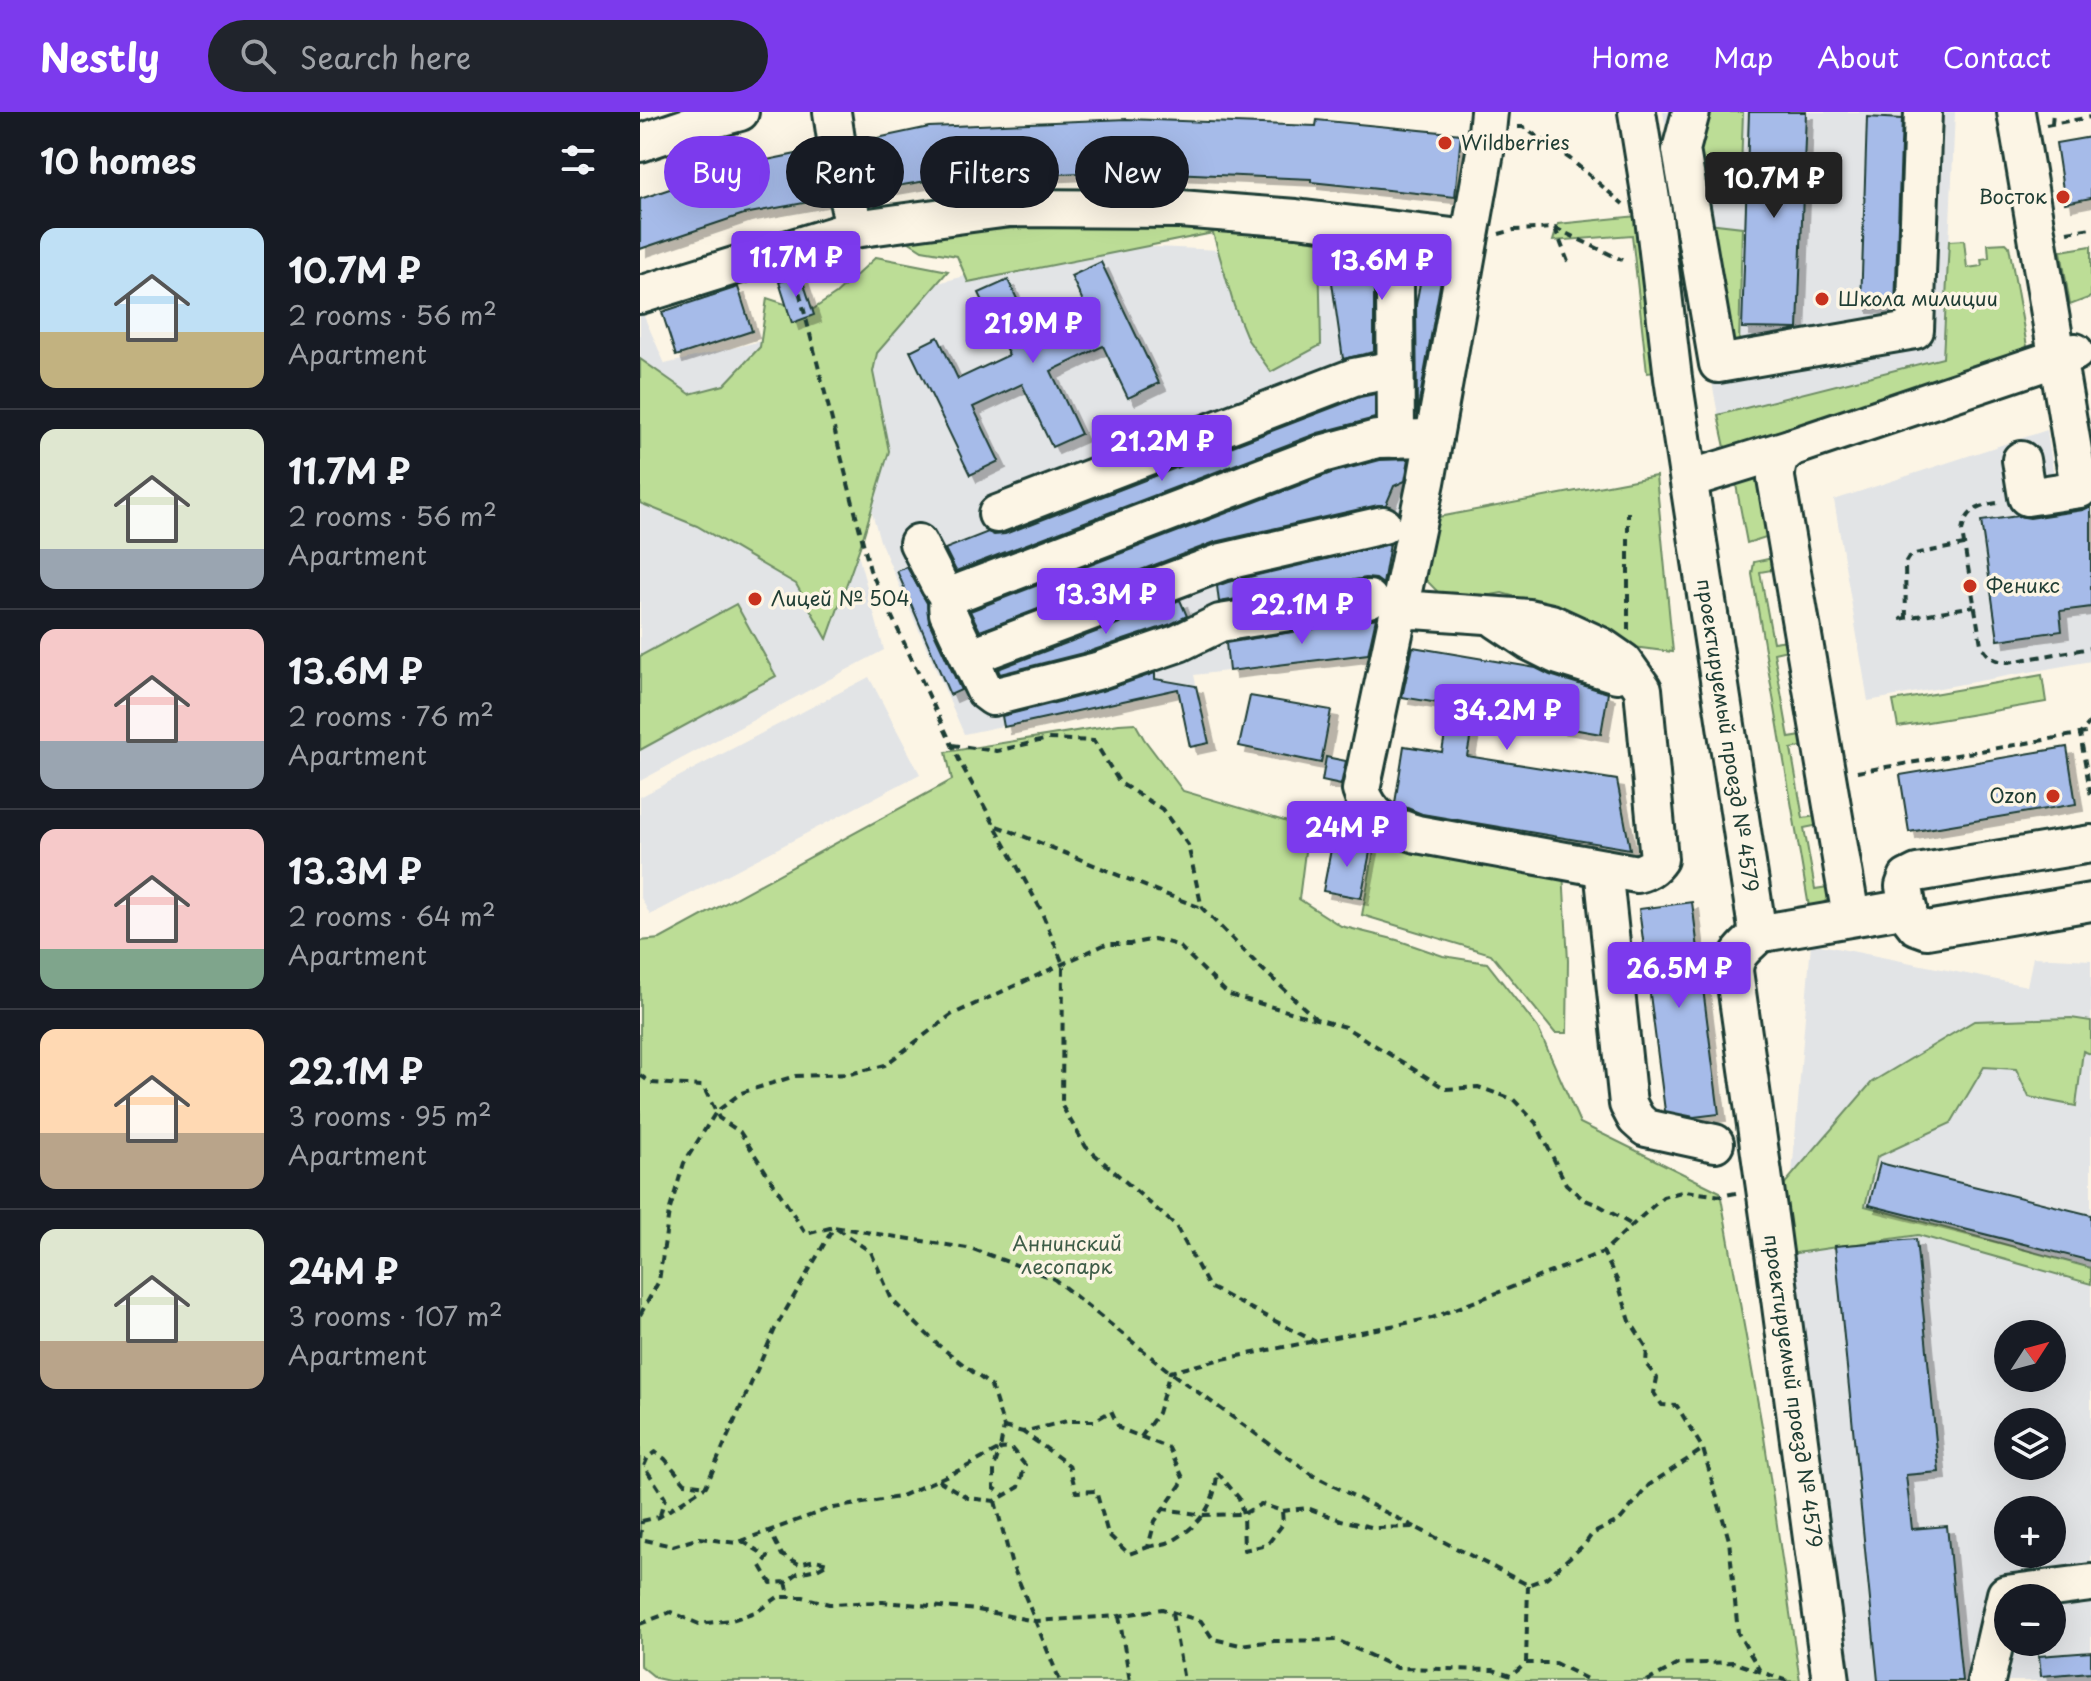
<!DOCTYPE html>
<meta charset="utf-8">
<style>
body{margin:0;font-family:"Playpen Sans",sans-serif;background:#20242c;color:#f1f3f6;height:100vh;display:flex;flex-direction:column;font-size:30px;white-space:nowrap}
*{box-sizing:border-box;margin:0}
p{font-size:26px;color:#9ea1a6}
.icon{flex:none;width:44px;height:44px;fill:none;stroke:currentColor;stroke-width:2;stroke-linecap:round;stroke-linejoin:round}
.map{position:relative;flex:1;overflow:hidden}
.sheet{display:flex;flex-direction:column;background:#171b24;width:640px}
.sheet>*{flex:none}
.banner{position:absolute;left:24px;top:24px;width:760px;height:72px;display:flex;gap:16px}
.needle{width:52px;rotate:54deg}
.controls{position:absolute;left:1354px;top:1208px;display:grid;gap:16px}
.controls a{display:grid;place-items:center;width:72px;height:72px;border-radius:50%;background:#171b24;box-shadow:0 8px 32px #0002;font-size:40px}
.price{position:absolute;translate:-50% -68px;padding:0 18px;border-radius:8px;background:#7c3aed;color:#fff;font-size:26px;line-height:52px;filter:drop-shadow(0 2px 4px #0008)}
.price::after{content:'';position:absolute;left:50%;top:48px;width:24px;height:18px;margin-left:-12px;background:inherit;clip-path:polygon(0 0,100% 0,50% 100%)}
.price.current{background:#222;color:#fff}
ul{padding:0;list-style:none}
li{display:flex;align-items:center;gap:24px;height:200px;padding:0 40px}
li+li{border-top:2px solid #363941}
li span{display:grid;place-items:center;flex:none;width:224px;height:160px;border-radius:16px;color:#555}
li>.icon{margin-inline-start:auto}
span .icon{width:96px;height:96px;fill:#fffc;stroke-width:1}
li b{font-size:34px}
h2{display:flex;justify-content:space-between;align-items:center;height:96px;padding:0 40px;font-size:34px}
.tag{padding:0 28px;border-radius:36px;background:#171b24;box-shadow:0 8px 32px #0002;font-size:28px;line-height:72px}
.tag.current{background:#7c3aed;color:#fff}
header{display:flex;align-items:center;gap:48px;box-sizing:border-box;height:112px;padding:0 40px;background:#7c3aed;color:#fff}
header strong{font-size:38px}
nav{display:flex;gap:44px;margin-inline-start:auto;font-size:28px}
.search{width:560px;height:72px;background:#20242c;display:flex;align-items:center;gap:20px;box-sizing:border-box;padding:0 28px;border-radius:44px;color:#9ea1a6;font-size:30px}
main{display:flex;flex:1;min-height:0}
.map>svg:first-child{display:block}
.built{fill:#e2e4e6;fill-rule:evenodd}
.green{fill:#bcdd96;stroke:#6e8d65;stroke-width:2}
.building{fill:#a6bbe9;stroke:#1f3d34;stroke-width:2;filter:url(#shadow)}
.lines{fill:none;stroke-linecap:round;stroke-linejoin:round}
.minor-tunnel{stroke:#d0d0c2;stroke-width:36;stroke-dasharray:36 18;stroke-linecap:butt}
.minor-casing{stroke:#1f3d34;stroke-width:42}
.path{stroke:#1f3d34;stroke-width:4;stroke-dasharray:8 6;stroke-linecap:butt}
.minor{stroke:#fcf5e5;stroke-width:36}
.poi-dot{fill:#c8321e;stroke:#fcf5e5;stroke-width:3}
.labels{text-anchor:middle;stroke-width:7;stroke-linejoin:round;paint-order:stroke}
.poi-label{font-size:20px;fill:#1f3d34;stroke:#fcf5e5;text-anchor:start}
.street-label{font-size:20px;fill:#1f3d34;stroke:#fcf5e5}
.park-label{font-size:20px;fill:#3e5d48;stroke:#fcf5e5}
</style>
<header>
<strong>Nestly</strong>
<div class="search"><svg class="icon" aria-label="search" viewBox="0 0 24 24"><circle cx="10" cy="10" r="6"/><path d="M15 15l6 6"/></svg>Search here</div>
<nav><a>Home</a><a>Map</a><a>About</a><a>Contact</a></nav>
</header>
<main>
<section class="sheet">
<h2>10 homes<svg class="icon" aria-label="filters" viewBox="0 0 24 24"><path d="M4 7h16M4 17h16"/><circle cx="9" cy="7" r="2"/><circle cx="15" cy="17" r="2"/></svg></h2>
<ul>
<li><span style="background:linear-gradient(#bfe0f5 65%,#c2b280 0)"><svg class="icon" aria-label="home" viewBox="0 0 24 24"><path d="M3 11l9-7 9 7M6 9v11h12V9"/></svg></span><div><b>10.7M ₽</b><p>2 rooms · 56 m²</p><p>Apartment</p></div></li>
<li><span style="background:linear-gradient(#dfe7d0 75%,#9aa5b1 0)"><svg class="icon" aria-label="home" viewBox="0 0 24 24"><path d="M3 11l9-7 9 7M6 9v11h12V9"/></svg></span><div><b>11.7M ₽</b><p>2 rooms · 56 m²</p><p>Apartment</p></div></li>
<li><span style="background:linear-gradient(#f6c9c9 70%,#9aa5b1 0)"><svg class="icon" aria-label="home" viewBox="0 0 24 24"><path d="M3 11l9-7 9 7M6 9v11h12V9"/></svg></span><div><b>13.6M ₽</b><p>2 rooms · 76 m²</p><p>Apartment</p></div></li>
<li><span style="background:linear-gradient(#f6c9c9 75%,#7fa58c 0)"><svg class="icon" aria-label="home" viewBox="0 0 24 24"><path d="M3 11l9-7 9 7M6 9v11h12V9"/></svg></span><div><b>13.3M ₽</b><p>2 rooms · 64 m²</p><p>Apartment</p></div></li>
<li><span style="background:linear-gradient(#ffd9b3 65%,#b9a48a 0)"><svg class="icon" aria-label="home" viewBox="0 0 24 24"><path d="M3 11l9-7 9 7M6 9v11h12V9"/></svg></span><div><b>22.1M ₽</b><p>3 rooms · 95 m²</p><p>Apartment</p></div></li>
<li><span style="background:linear-gradient(#dfe7d0 70%,#b9a48a 0)"><svg class="icon" aria-label="home" viewBox="0 0 24 24"><path d="M3 11l9-7 9 7M6 9v11h12V9"/></svg></span><div><b>24M ₽</b><p>3 rooms · 107 m²</p><p>Apartment</p></div></li>
</ul>
</section>
<div class="map">
<svg width="1451" height="1569" viewBox="0 0 1451 1569">
<defs>
<filter id="shadow"><feDropShadow dx="7" dy="7" stdDeviation="0" flood-color="#0004"/></filter>
</defs>
<rect width="100%" height="100%" fill="#fcf5e5"/>
<filter id="ink" filterUnits="userSpaceOnUse"><feTurbulence type="fractalNoise" baseFrequency=".0125" numOctaves="2"/><feDisplacementMap in="SourceGraphic" scale="16" xChannelSelector="R" yChannelSelector="G"/><feConvolveMatrix kernelMatrix="1 2 1 2 8 2 1 2 1" color-interpolation-filters="sRGB"/></filter>
<g filter="url(#ink)">
<g class="built">
<path d="M 1023,0 L 1315,0 L 1304,246 L 1078,303 Z"/>
<path d="M 449,132 L 688,143 L 806,146 L 768,368 L 757,412 L 750,431 L 740,497 L 728,542 L 554,563 L 569,631 L 550,635 L 537,577 L 324,622 L 240,429 L 180,213 L 298,171 Z"/>
<path d="M 3,202 L 25,252 L 164,219 L 216,435 L 244,538 L 0,669 L 0,203 Z"/>
<path d="M 1407,318 L 1419,398 L 1451,394 L 1451,549 L 1228,589 L 1194,388 Z"/>
<path d="M 229,565 L 280,662 L 10,803 L 0,784 L 0,685 Z"/>
<path d="M 1171,831 L 1387,874 L 1393,845 L 1451,848 L 1451,1569 L 1204,1569 L 1146,1136 ZM 1368,1222 L 1412,1222 L 1412,1266 L 1368,1266 ZM 1368,1310 L 1412,1310 L 1412,1354 L 1368,1354 ZM 1368,1398 L 1412,1398 L 1412,1442 L 1368,1442 ZM 1368,1486 L 1412,1486 L 1412,1530 L 1368,1530 Z"/>
</g>
<g class="green">
<path d="M 1057,0 L 1103,0 L 1101,58 L 1061,64 Z"/>
<path d="M 1007,103 L 1025,259 L 1007,261 L 992,123 L 913,129 L 918,112 Z"/>
<path d="M 472,110 L 741,130 L 729,133 L 679,134 L 681,233 L 631,260 L 608,228 L 594,194 L 573,121 L 328,170 L 317,144 L 282,138 L 260,124 Z"/>
<path d="M 1068,111 L 1102,115 L 1099,235 L 1085,238 Z"/>
<path d="M 1324,128 L 1327,156 L 1342,154 L 1341,147 L 1349,146 L 1348,132 L 1366,131 L 1369,134 L 1388,240 L 1086,340 L 1078,303 L 1303,246 L 1309,129 Z"/>
<path d="M 1451,134 L 1451,185 L 1430,193 L 1421,139 Z"/>
<path d="M 236,145 L 308,159 L 237,241 L 233,260 L 249,339 L 222,429 L 187,527 L 156,472 L 57,414 L 0,391 L 0,247 L 50,282 L 84,273 L 120,235 L 127,186 L 169,200 L 196,182 Z"/>
<path d="M 1123,353 L 1129,424 L 1107,431 L 1094,362 Z"/>
<path d="M 1016,364 L 1033,540 L 985,534 L 907,494 L 862,481 L 801,492 L 797,479 L 784,466 L 793,406 Z"/>
<path d="M 1128,447 L 1132,447 L 1143,456 L 1120,460 L 1133,530 L 1154,527 L 1156,536 L 1134,541 L 1149,626 L 1168,623 L 1170,633 L 1151,637 L 1163,706 L 1182,703 L 1184,712 L 1164,716 L 1175,777 L 1194,774 C 1191,788 1183,793 1169,795 L 1112,462 L 1114,450 Z"/>
<path d="M 96,492 L 136,564 L 0,638 L 0,544 Z"/>
<path d="M 1402,563 L 1406,590 L 1258,615 L 1253,589 Z"/>
<path d="M 495,611 L 504,627 L 543,679 L 668,716 L 659,787 L 701,814 L 757,828 L 803,844 L 847,851 L 898,916 L 940,1011 L 1080,1080 L 1124,1325 L 1160,1569 L 29,1569 L 16,1566 L 0,1553 L 0,829 L 20,827 L 312,668 L 306,640 L 479,612 Z"/>
<path d="M 737,722 L 923,759 L 928,849 L 927,921 L 915,921 L 851,842 L 722,803 Z"/>
<path d="M 1431,906 L 1451,909 L 1451,942 L 1443,939 L 1436,994 L 1389,985 L 1376,957 L 1344,955 L 1311,1011 L 1237,1045 L 1225,1094 L 1451,1156 L 1451,1172 L 1278,1123 L 1142,1143 L 1135,1083 L 1232,970 L 1334,909 Z"/>
</g>
<g class="building">
<path d="M 1109,0 L 1166,0 L 1158,217 L 1102,216 Z"/>
<path d="M 1227,5 L 1262,7 L 1255,195 L 1221,194 Z"/>
<path d="M 487,7 L 676,14 L 677,8 L 821,22 L 815,85 L 671,70 L 671,67 L 484,59 L 292,68 L 228,79 L 222,69 L 213,63 L 204,62 L 193,68 L 187,77 L 186,87 L 104,102 L 0,137 L 0,87 L 98,54 L 176,38 L 181,48 L 189,53 L 201,55 L 211,50 L 216,42 L 218,30 L 289,15 Z"/>
<path d="M 1451,25 L 1451,86 L 1425,91 L 1416,31 Z"/>
<path d="M 688,143 L 805,146 L 777,302 L 776,193 L 781,166 L 774,166 L 773,161 L 766,154 L 756,151 L 745,154 L 737,161 L 734,172 L 734,240 L 703,247 Z"/>
<path d="M 461,150 L 519,271 L 488,286 L 463,234 L 411,259 L 441,322 L 412,335 L 382,272 L 333,295 L 359,349 L 330,363 L 270,239 L 298,225 L 318,267 L 369,243 L 339,181 L 368,168 L 398,231 L 451,206 L 431,164 Z"/>
<path d="M 161,163 L 174,203 L 152,211 L 139,170 Z"/>
<path d="M 98,175 L 112,219 L 36,244 L 22,200 Z"/>
<path d="M 735,282 L 735,306 L 678,321 L 316,459 L 305,437 L 348,420 L 354,423 L 365,422 L 720,285 Z"/>
<path d="M 769,347 L 765,369 L 754,374 L 746,393 L 738,393 L 575,430 L 340,519 L 330,499 L 691,361 L 740,348 Z"/>
<path d="M 1451,394 L 1451,495 L 1420,499 L 1422,519 L 1358,528 L 1341,409 L 1378,404 L 1390,406 L 1443,398 Z"/>
<path d="M 750,432 L 743,472 L 736,467 L 726,466 L 579,490 L 577,474 L 588,470 Z"/>
<path d="M 267,455 L 287,491 L 289,510 L 321,578 L 310,583 L 257,459 Z"/>
<path d="M 540,488 L 547,504 L 531,512 L 451,539 L 360,562 L 358,557 Z"/>
<path d="M 736,506 L 728,542 L 589,559 L 586,531 Z"/>
<path d="M 773,535 L 896,556 L 910,563 L 968,581 L 961,622 L 835,600 L 827,644 L 977,668 L 990,737 L 782,702 L 755,691 L 764,634 L 802,640 L 810,593 L 762,585 Z"/>
<path d="M 515,561 L 515,567 L 556,574 L 569,631 L 550,635 L 538,577 L 364,615 L 362,604 L 462,579 Z"/>
<path d="M 610,584 L 691,598 L 681,651 L 599,634 Z"/>
<path d="M 1427,635 L 1436,692 L 1269,720 L 1260,663 Z"/>
<path d="M 686,645 L 706,649 L 701,673 L 682,669 Z"/>
<path d="M 693,727 L 731,735 L 721,786 L 683,779 Z"/>
<path d="M 1052,790 L 1079,1002 L 1054,1005 L 1025,999 L 999,797 Z"/>
<path d="M 1240,1051 L 1451,1103 L 1451,1149 L 1229,1093 Z"/>
<path d="M 1276,1127 L 1299,1360 L 1266,1363 L 1272,1417 L 1307,1414 L 1322,1569 L 1238,1569 L 1195,1134 Z"/>
<path d="M 1451,1540 L 1451,1560 L 1401,1564 L 1399,1544 Z"/>
</g>
<g class="lines">
<path class="minor-tunnel" d="M 197,34 L 207,83"/>
<defs>
<g id="minor">
<path d="M 192,0 L 197,34"/>
<path id="s1" d="M 997,0 L 1014,106 L 1033,266 L 1118,823"/>
<path d="M 1051,0 L 1041,38 L 1078,252 L 1275,218 L 1283,0"/>
<path d="M 1376,0 L 1439,374"/>
<path d="M 0,31 L 59,11 L 100,0"/>
<path d="M 207,83 L 214,117"/>
<path d="M 755,172 L 756,327"/>
<path d="M 0,183 L 214,117 L 369,96 L 540,97 L 656,106 L 829,127"/>
<path d="M 1381,348 L 1387,385 L 1440,377 L 1439,374 L 1451,372"/>
<path d="M 1049,367 L 1153,335"/>
<path d="M 357,402 L 714,265 L 756,257"/>
<path d="M 278,431 L 299,472 L 309,486"/>
<path d="M 729,487 L 580,511 L 539,531 L 457,559 L 353,585 L 345,579 L 308,501 C 304,482 317,482 331,476 L 685,341 L 737,327 L 794,326"/>
<path d="M 760,497 L 889,506 L 911,511 L 961,534 L 984,550 L 1003,577 L 1019,747 C 1013,756 1007,759 997,762 L 777,722 C 749,713 731,708 721,678 L 786,370 L 845,40 L 849,0"/>
<path d="M 857,508 L 890,530 L 916,543 L 977,562"/>
<path d="M 329,545 L 582,450 L 743,413"/>
<path d="M 1451,732 L 1277,761 L 1267,766 L 1264,774 L 1269,805 L 1276,814 L 1287,818 L 1451,790"/>
<path d="M 963,756 L 988,992 L 996,1007 L 1006,1016 L 1075,1031"/>
<path d="M 1211,805 L 1136,366 C 1136,351 1140,343 1153,335 L 1435,240"/>
<path d="M 1191,1569 L 1130,1111 L 1094,859 C 1095,841 1106,835 1118,823 L 1123,821 L 1268,796"/>
<path d="M 1346,1569 L 1366,1482 L 1451,1471"/>
</g>
</defs>
<use href="#minor" class="minor-casing"/>
<g class="path">
<path d="M 1412,12 L 1413,0"/>
<path d="M 1406,13 L 1451,5"/>
<path d="M 878,15 L 883,15 L 929,46 L 983,92"/>
<path d="M 915,116 L 930,155"/>
<path d="M 1427,120 L 1451,116"/>
<path d="M 859,122 L 874,118 L 915,116 L 982,148"/>
<path d="M 156,167 L 230,458 L 320,650 L 400,796 L 423,852 L 422,994 L 446,1035 L 536,1114 L 569,1175 L 676,1230"/>
<path d="M 1357,391 C 1338,394 1325,399 1322,420 L 1341,532 C 1347,545 1355,550 1369,550 L 1451,536"/>
<path d="M 1266,506 L 1265,451 L 1268,446 L 1274,442 L 1324,433"/>
<path d="M 1260,507 L 1334,494"/>
<path d="M 988,518 L 988,400"/>
<path d="M 1451,609 L 1440,622 L 1451,684"/>
<path d="M 312,633 L 357,639 L 408,627 L 454,629 L 480,671 L 522,697 L 548,733 L 562,796 L 619,854 L 675,906"/>
<path d="M 1217,660 L 1451,620"/>
<path d="M 357,714 C 426,740 493,771 562,796"/>
<path d="M 0,963 L 11,971 L 63,974 L 79,1006 L 100,1020 L 166,1122 L 194,1115 L 231,1140 L 252,1188 L 297,1232 L 351,1274 L 364,1315 L 360,1337 L 324,1356 L 259,1385 L 188,1397 L 96,1431 L 60,1426 L 33,1434 L 0,1427 L 2,1409"/>
<path d="M 1096,1081 L 1081,1084 L 1045,1079 L 1023,1085 L 963,1140 L 977,1168 L 990,1209 L 1007,1236 L 1006,1252 L 1017,1266 L 1014,1281 L 1022,1293 L 1037,1294 L 1063,1337 L 1089,1428 L 1098,1521 L 1120,1559"/>
<path d="M 0,1203 L 19,1169 L 29,1100 L 44,1051 L 76,1000 L 101,981 L 155,964 L 210,962 L 245,953 L 311,903 L 466,832 L 490,832 L 514,827 L 538,833 L 589,883 L 705,915 L 806,977 L 838,975 L 873,987 L 896,1011 L 926,1072 L 943,1087 L 960,1094 L 992,1113"/>
<path d="M 364,1315 L 383,1320 L 427,1309 L 454,1309 L 471,1299 L 479,1316 L 529,1336 L 544,1368 L 515,1409 L 508,1435 L 489,1442 L 468,1422 L 456,1379 L 436,1380 L 429,1353 L 383,1320"/>
<path d="M 501,1325 L 518,1301 L 530,1260 L 578,1248 L 792,1206 L 963,1140"/>
<path d="M 298,1368 L 328,1386 L 355,1389 L 379,1375 L 385,1353 L 371,1336 L 360,1337 L 354,1356 L 354,1376 L 364,1383"/>
<path d="M 355,1389 L 371,1450 L 420,1569"/>
<path d="M 642,1399 L 667,1396 L 701,1408 L 735,1416 L 775,1415 L 888,1473 L 906,1466 L 945,1432 L 952,1422 L 980,1408 L 1009,1373 L 1063,1337"/>
<path d="M 20,1403 L 25,1386 L 4,1354 L 8,1345 L 15,1340 L 25,1347 L 45,1371 L 66,1374"/>
<path d="M 2,1409 L 19,1405 L 66,1374 L 135,1217 L 194,1115 L 333,1137 L 414,1167 L 530,1260 L 674,1364 L 775,1415"/>
<path d="M 102,1429 L 128,1445 L 121,1454 L 131,1471 L 146,1470 L 158,1461 L 177,1457 L 188,1451 L 175,1448 L 159,1452 L 142,1443 L 130,1419"/>
<path d="M 508,1435 C 516,1433 527,1432 534,1428 C 561,1412 576,1391 577,1360 L 599,1386 L 603,1402 L 604,1438 L 627,1433 L 643,1412 L 642,1399 L 621,1392 L 603,1402 L 564,1403 L 524,1397"/>
<path d="M 146,1470 L 150,1486"/>
<path d="M 532,1501 L 544,1569"/>
<path d="M 479,1504 L 490,1569"/>
<path d="M 0,1512 L 31,1500 L 59,1512 L 92,1508 L 118,1499 L 138,1485 L 163,1485 L 189,1492 L 243,1490 L 338,1498 L 395,1509 L 479,1504 L 522,1497 L 561,1509 L 573,1527 L 600,1533 L 634,1529 L 697,1528 L 757,1556 L 853,1558 L 871,1564 L 886,1551 L 915,1551 L 951,1569"/>
<path d="M 886,1551 L 888,1473"/>
<path d="M 1007,1569 L 1038,1552 L 1093,1550 L 1147,1569"/>
</g>
<use href="#minor" class="minor"/>
</g>
</g>
<g class="poi-dot">
<circle cx="805" cy="31" r="8"/>
<circle cx="1423" cy="85" r="8"/>
<circle cx="1182" cy="187" r="8"/>
<circle cx="1330" cy="474" r="8"/>
<circle cx="115" cy="487" r="8"/>
<circle cx="1413" cy="684" r="8"/>
</g>
<g class="labels">
<g class="poi-label">
<text x="821" y="38">Wildberries</text>
<text x="1407" y="92" text-anchor="end">Восток</text>
<text x="1198" y="194">Школа милиции</text>
<text x="1346" y="481">Феникс</text>
<text x="131" y="494">Лицей № 504</text>
<text x="1397" y="691" text-anchor="end">Ozon</text>
</g>
<g class="street-label">
<text dy="7" stroke="none"><textPath href="#s1" startOffset="630">проектируемый проезд № 4579</textPath></text>
<text transform="translate(1153 1279) rotate(82)" y="7">проектируемый проезд № 4579</text>
</g>
<g class="park-label">
<text x="427" y="1139">Аннинский<tspan x="427" dy="23">лесопарк</tspan></text>
</g>
</g>
</svg>
<div class="controls">
<a><svg class="needle" viewBox="-14 -14 28 28"><path d="M0-13l5 13h-10z" fill="#e53935"/><path d="M0 13l5-13h-10z" fill="#9ea1a6"/></svg></a>
<a><svg class="icon" aria-label="layers" viewBox="0 0 24 24"><path d="M12 4l9 5-9 5-9-5zM3 14l9 5 9-5"/></svg></a>
<a>+</a>
<a>−</a>
</div>
<b class="price current" style="left:1134px;top:108px">10.7M ₽</b>
<b class="price" style="left:156px;top:187px">11.7M ₽</b>
<b class="price" style="left:742px;top:190px">13.6M ₽</b>
<b class="price" style="left:393px;top:253px">21.9M ₽</b>
<b class="price" style="left:522px;top:371px">21.2M ₽</b>
<b class="price" style="left:466px;top:524px">13.3M ₽</b>
<b class="price" style="left:662px;top:534px">22.1M ₽</b>
<b class="price" style="left:867px;top:640px">34.2M ₽</b>
<b class="price" style="left:707px;top:757px">24M ₽</b>
<b class="price" style="left:1039px;top:898px">26.5M ₽</b>
<div class="banner">
<a class="tag current">Buy</a>
<a class="tag">Rent</a>
<a class="tag">Filters</a>
<a class="tag">New</a>
</div>
</div>
</main>
